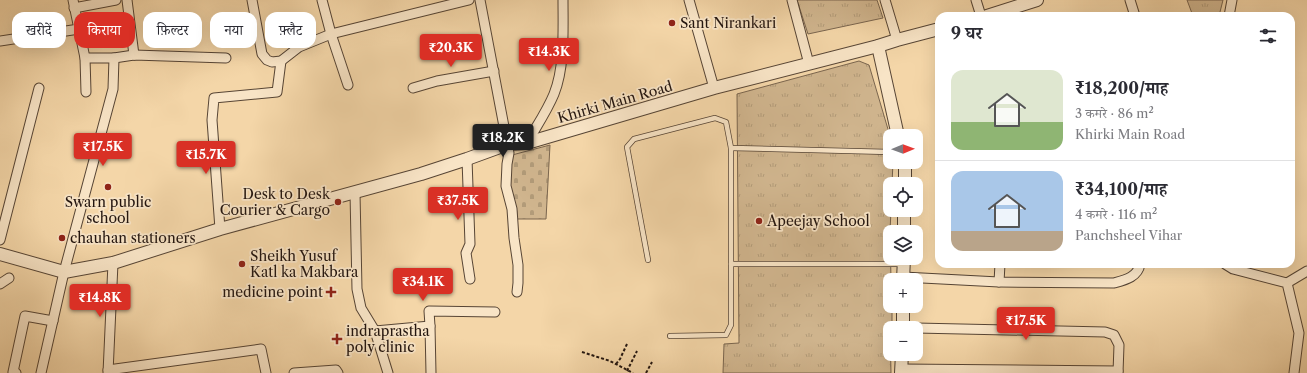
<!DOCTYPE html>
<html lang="hi">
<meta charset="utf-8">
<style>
body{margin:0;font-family:"Libre Caslon Text","Noto Serif Devanagari",serif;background:#f7f7f7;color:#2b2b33;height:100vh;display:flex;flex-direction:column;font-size:15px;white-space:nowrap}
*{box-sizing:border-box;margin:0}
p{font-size:13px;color:#7c7c81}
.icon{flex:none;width:22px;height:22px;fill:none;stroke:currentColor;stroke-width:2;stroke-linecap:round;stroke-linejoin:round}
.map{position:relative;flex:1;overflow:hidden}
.panel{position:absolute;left:935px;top:12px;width:360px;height:256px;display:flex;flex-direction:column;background:#fff;border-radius:12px;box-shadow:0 4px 16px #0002}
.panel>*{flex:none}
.top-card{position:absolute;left:12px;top:12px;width:380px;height:36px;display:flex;gap:8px}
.needle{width:26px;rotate:89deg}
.controls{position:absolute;left:883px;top:129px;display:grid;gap:8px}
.controls a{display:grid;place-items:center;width:40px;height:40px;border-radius:8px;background:#fff;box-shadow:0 4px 16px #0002;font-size:20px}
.price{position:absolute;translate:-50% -34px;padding:0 9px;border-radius:4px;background:#d93025;color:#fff;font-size:13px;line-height:26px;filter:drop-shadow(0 1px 2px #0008)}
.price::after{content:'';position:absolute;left:50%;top:24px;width:12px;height:9px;margin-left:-6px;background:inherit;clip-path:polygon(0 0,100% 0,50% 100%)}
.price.active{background:#222;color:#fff}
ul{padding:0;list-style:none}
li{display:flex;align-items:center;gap:12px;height:100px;padding:0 16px}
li+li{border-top:1px solid #e1e1e2}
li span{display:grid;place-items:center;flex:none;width:112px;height:80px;border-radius:12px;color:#555}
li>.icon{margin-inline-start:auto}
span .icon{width:48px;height:48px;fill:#fffc;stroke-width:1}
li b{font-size:17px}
h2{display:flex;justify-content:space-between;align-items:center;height:48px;padding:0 16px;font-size:17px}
.chip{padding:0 14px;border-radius:12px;background:#fff;box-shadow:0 4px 16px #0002;font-size:14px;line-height:36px}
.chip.active{background:#d93025;color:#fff}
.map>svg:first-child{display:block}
.cemetery{fill:url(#cemetery-stones);stroke:#7a654e}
.park{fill:url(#park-tufts);stroke:#7a654e}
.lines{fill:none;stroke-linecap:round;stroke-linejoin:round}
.service-casing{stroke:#574535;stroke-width:6}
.minor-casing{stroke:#574535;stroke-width:11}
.tertiary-casing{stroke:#574535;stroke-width:14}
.path{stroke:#23150f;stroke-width:2;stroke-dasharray:3 2;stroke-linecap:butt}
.service{stroke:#f8e4c6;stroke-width:4.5}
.minor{stroke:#f8e4c6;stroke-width:9}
.tertiary{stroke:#f8e4c6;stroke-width:12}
.poi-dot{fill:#8f2418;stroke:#f8e4c6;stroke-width:1.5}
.labels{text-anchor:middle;stroke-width:3.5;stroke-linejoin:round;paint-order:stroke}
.poi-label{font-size:14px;fill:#23150f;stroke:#f8e4c6;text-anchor:start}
.street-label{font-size:14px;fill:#23150f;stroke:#f8e4c6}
</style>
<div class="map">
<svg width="1307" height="373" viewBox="0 0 1307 373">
<defs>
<pattern id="cemetery-stones" width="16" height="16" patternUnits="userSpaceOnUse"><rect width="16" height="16" fill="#d0b58e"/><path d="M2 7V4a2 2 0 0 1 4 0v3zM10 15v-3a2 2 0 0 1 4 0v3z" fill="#b29b79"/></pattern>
<pattern id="park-tufts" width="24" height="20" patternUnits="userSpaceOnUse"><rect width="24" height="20" fill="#d0b58e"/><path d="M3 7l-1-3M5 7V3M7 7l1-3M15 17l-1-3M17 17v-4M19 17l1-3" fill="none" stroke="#b29b79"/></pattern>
</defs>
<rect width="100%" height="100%" fill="#f4d6a8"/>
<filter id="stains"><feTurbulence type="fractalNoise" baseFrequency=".005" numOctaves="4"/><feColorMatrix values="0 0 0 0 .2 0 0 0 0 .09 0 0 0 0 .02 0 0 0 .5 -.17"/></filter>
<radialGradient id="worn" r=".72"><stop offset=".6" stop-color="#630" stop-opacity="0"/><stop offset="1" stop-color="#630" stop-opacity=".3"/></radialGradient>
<path class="cemetery" d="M 550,145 L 546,219 L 517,219 L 509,186 L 512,155 Z"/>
<g class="park">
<path d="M 797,0 L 877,0 L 883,18 L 808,34 Z"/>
<path d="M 1187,0 L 1223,0 L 1219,16 L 1193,16 Z"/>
<path d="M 859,61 L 869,65 L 890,136 L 890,162 L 893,162 L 892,184 L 890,184 L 890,210 L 891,210 L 890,232 L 891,280 L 890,280 L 890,306 L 892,306 L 892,328 L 890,328 L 891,373 L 723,373 L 724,344 L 739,343 L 737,94 Z"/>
</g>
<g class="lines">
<defs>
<g id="service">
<path d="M 731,148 L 890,152"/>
<path d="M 648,260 L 627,147 L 634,139 L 715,118 L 726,122 L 731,148 L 731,325 L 726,335 L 670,336"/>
<path d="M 731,264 L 903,264"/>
</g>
<g id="minor">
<path d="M 73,0 L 85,58 L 86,92"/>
<path d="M 127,0 L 134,55"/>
<path d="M 252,0 L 262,54 L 267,60 L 272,62 L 281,61 L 299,47 L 331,34 L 469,0"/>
<path d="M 322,0 L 331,34 L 348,85"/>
<path d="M 480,0 L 509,153 L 507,164 L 506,186 L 512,209 L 514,238 L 518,265 L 518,283 L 517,292"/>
<path d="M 689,0 L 714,88"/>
<path d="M 792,0 L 809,64"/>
<path d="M 885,0 L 897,40"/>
<path d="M 976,0 L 981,16"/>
<path d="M 1130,0 L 1135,16"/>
<path d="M 74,8 L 116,0"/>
<path d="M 1229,16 L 1232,0"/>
<path d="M 0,41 L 79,29"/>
<path d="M 85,58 L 114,58 L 134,55 L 226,58"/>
<path d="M 413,88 L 437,81 L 494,71"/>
<path d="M 527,143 C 536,127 547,111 554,94 C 565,67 563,29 563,0"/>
<path d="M 467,159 L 470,244 L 466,253 L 470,279"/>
<path d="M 355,193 L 357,289 L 361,308 L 375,331 L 388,373"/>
<path d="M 220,229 L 212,120 L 214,98 L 277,92 L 281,61"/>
<path d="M 0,240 L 39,88"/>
<path d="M 1225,264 L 1233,269 L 1287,283 L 1299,333 L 1294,373"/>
<path d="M 903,277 L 999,282 L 1114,283 C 1125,280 1138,277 1140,264"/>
<path d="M 999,282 L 1000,264"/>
<path d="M 1287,283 L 1307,271"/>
<path d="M 0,284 L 9,278"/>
<path d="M 916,328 L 1105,332 L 1114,335 L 1119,345 L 1118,373"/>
<path d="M 375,331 L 430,326"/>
<path d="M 901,369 L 1118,371"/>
<path d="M 108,370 L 261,349 L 266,373"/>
<path d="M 16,373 L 13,372 L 25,316 L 53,321"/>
<path d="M 41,373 L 64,272 L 113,89 L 114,58"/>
<path d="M 108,373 L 113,263"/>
<path d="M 294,373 L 336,370 L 338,373"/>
<path d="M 431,373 L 430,326 L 429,311 L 495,312"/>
</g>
<g id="tertiary">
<path d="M 987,16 L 1037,0"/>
<path d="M 878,46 L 898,136"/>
<path d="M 904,162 L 905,168 L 905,184"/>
<path d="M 904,232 L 904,210"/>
<path d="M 0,254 L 64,272 L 113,263 L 220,229 L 421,174 L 467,159 L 508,144 L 527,143 L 714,88 L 878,46 L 897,40 L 939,29"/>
<path d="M 903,280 L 904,258"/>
<path d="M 903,328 L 903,306"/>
<path d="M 901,373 L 902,354"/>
</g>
</defs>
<use href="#service" class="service-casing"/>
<use href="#minor" class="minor-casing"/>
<use href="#tertiary" class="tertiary-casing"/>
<g class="path">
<path d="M 582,352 L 610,361 L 633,373"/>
<path d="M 616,364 L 620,359 L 627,344"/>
<path d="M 627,371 L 637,351"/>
<path d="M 646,373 L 652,362"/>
</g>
<use href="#service" class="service"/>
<use href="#minor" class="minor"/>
<use href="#tertiary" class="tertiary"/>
</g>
<g class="poi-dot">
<circle cx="672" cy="23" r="4"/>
<circle cx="108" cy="187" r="4"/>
<circle cx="338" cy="202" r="4"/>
<circle cx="759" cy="221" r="4"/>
<circle cx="62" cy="238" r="4"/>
<circle cx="242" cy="264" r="4"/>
<path d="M329 286h4v4h4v4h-4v4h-4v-4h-4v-4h4z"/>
<path d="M335 333h4v4h4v4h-4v4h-4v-4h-4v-4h4z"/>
</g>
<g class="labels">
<g class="poi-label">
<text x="680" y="28">Sant Nirankari</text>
<text x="330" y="199" text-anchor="end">Desk to Desk<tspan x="330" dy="16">Courier &amp; Cargo</tspan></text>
<text x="108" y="207" text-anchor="middle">Swarn public<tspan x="108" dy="16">school</tspan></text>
<text x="767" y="226">Apeejay School</text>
<text x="70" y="243">chauhan stationers</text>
<text x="250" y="261">Sheikh Yusuf<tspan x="250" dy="16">Katl ka Makbara</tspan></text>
<text x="323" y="297" text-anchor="end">medicine point</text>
<text x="346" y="336">indraprastha<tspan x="346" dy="16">poly clinic</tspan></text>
</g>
<g class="street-label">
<text transform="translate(615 102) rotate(-16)" y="5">Khirki Main Road</text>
</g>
</g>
<rect width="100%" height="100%" filter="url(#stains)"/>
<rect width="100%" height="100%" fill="url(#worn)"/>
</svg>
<div class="controls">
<a><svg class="needle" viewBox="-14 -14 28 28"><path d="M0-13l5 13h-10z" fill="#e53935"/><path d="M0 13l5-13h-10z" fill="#7c7c81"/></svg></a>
<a><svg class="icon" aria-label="locate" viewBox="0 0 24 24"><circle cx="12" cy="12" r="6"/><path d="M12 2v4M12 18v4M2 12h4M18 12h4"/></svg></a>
<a><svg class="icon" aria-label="layers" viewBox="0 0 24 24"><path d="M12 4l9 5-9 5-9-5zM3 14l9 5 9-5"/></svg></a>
<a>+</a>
<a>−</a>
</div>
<b class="price" style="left:451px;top:68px">₹20.3K</b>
<b class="price" style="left:549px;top:72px">₹14.3K</b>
<b class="price active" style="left:503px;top:158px">₹18.2K</b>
<b class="price" style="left:103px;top:167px">₹17.5K</b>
<b class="price" style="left:206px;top:175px">₹15.7K</b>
<b class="price" style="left:458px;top:221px">₹37.5K</b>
<b class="price" style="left:423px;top:302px">₹34.1K</b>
<b class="price" style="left:100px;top:318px">₹14.8K</b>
<b class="price" style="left:1026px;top:341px">₹17.5K</b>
<div class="top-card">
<a class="chip">खरीदें</a>
<a class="chip active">किराया</a>
<a class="chip">फ़िल्टर</a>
<a class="chip">नया</a>
<a class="chip">फ़्लैट</a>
</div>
<section class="panel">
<h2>9 घर<svg class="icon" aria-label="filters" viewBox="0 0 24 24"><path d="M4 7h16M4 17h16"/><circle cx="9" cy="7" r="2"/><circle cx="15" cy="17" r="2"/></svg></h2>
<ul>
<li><span style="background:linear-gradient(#dfe7d0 65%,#8fb573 0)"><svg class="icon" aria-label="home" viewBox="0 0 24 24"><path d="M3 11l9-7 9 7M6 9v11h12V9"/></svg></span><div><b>₹18,200/माह</b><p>3 कमरे · 86 m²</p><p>Khirki Main Road</p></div></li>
<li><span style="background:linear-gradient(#a9c7e8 75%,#b9a48a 0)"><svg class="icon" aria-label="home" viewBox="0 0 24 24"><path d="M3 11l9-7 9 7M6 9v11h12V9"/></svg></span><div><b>₹34,100/माह</b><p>4 कमरे · 116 m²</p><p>Panchsheel Vihar</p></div></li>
</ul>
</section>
</div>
